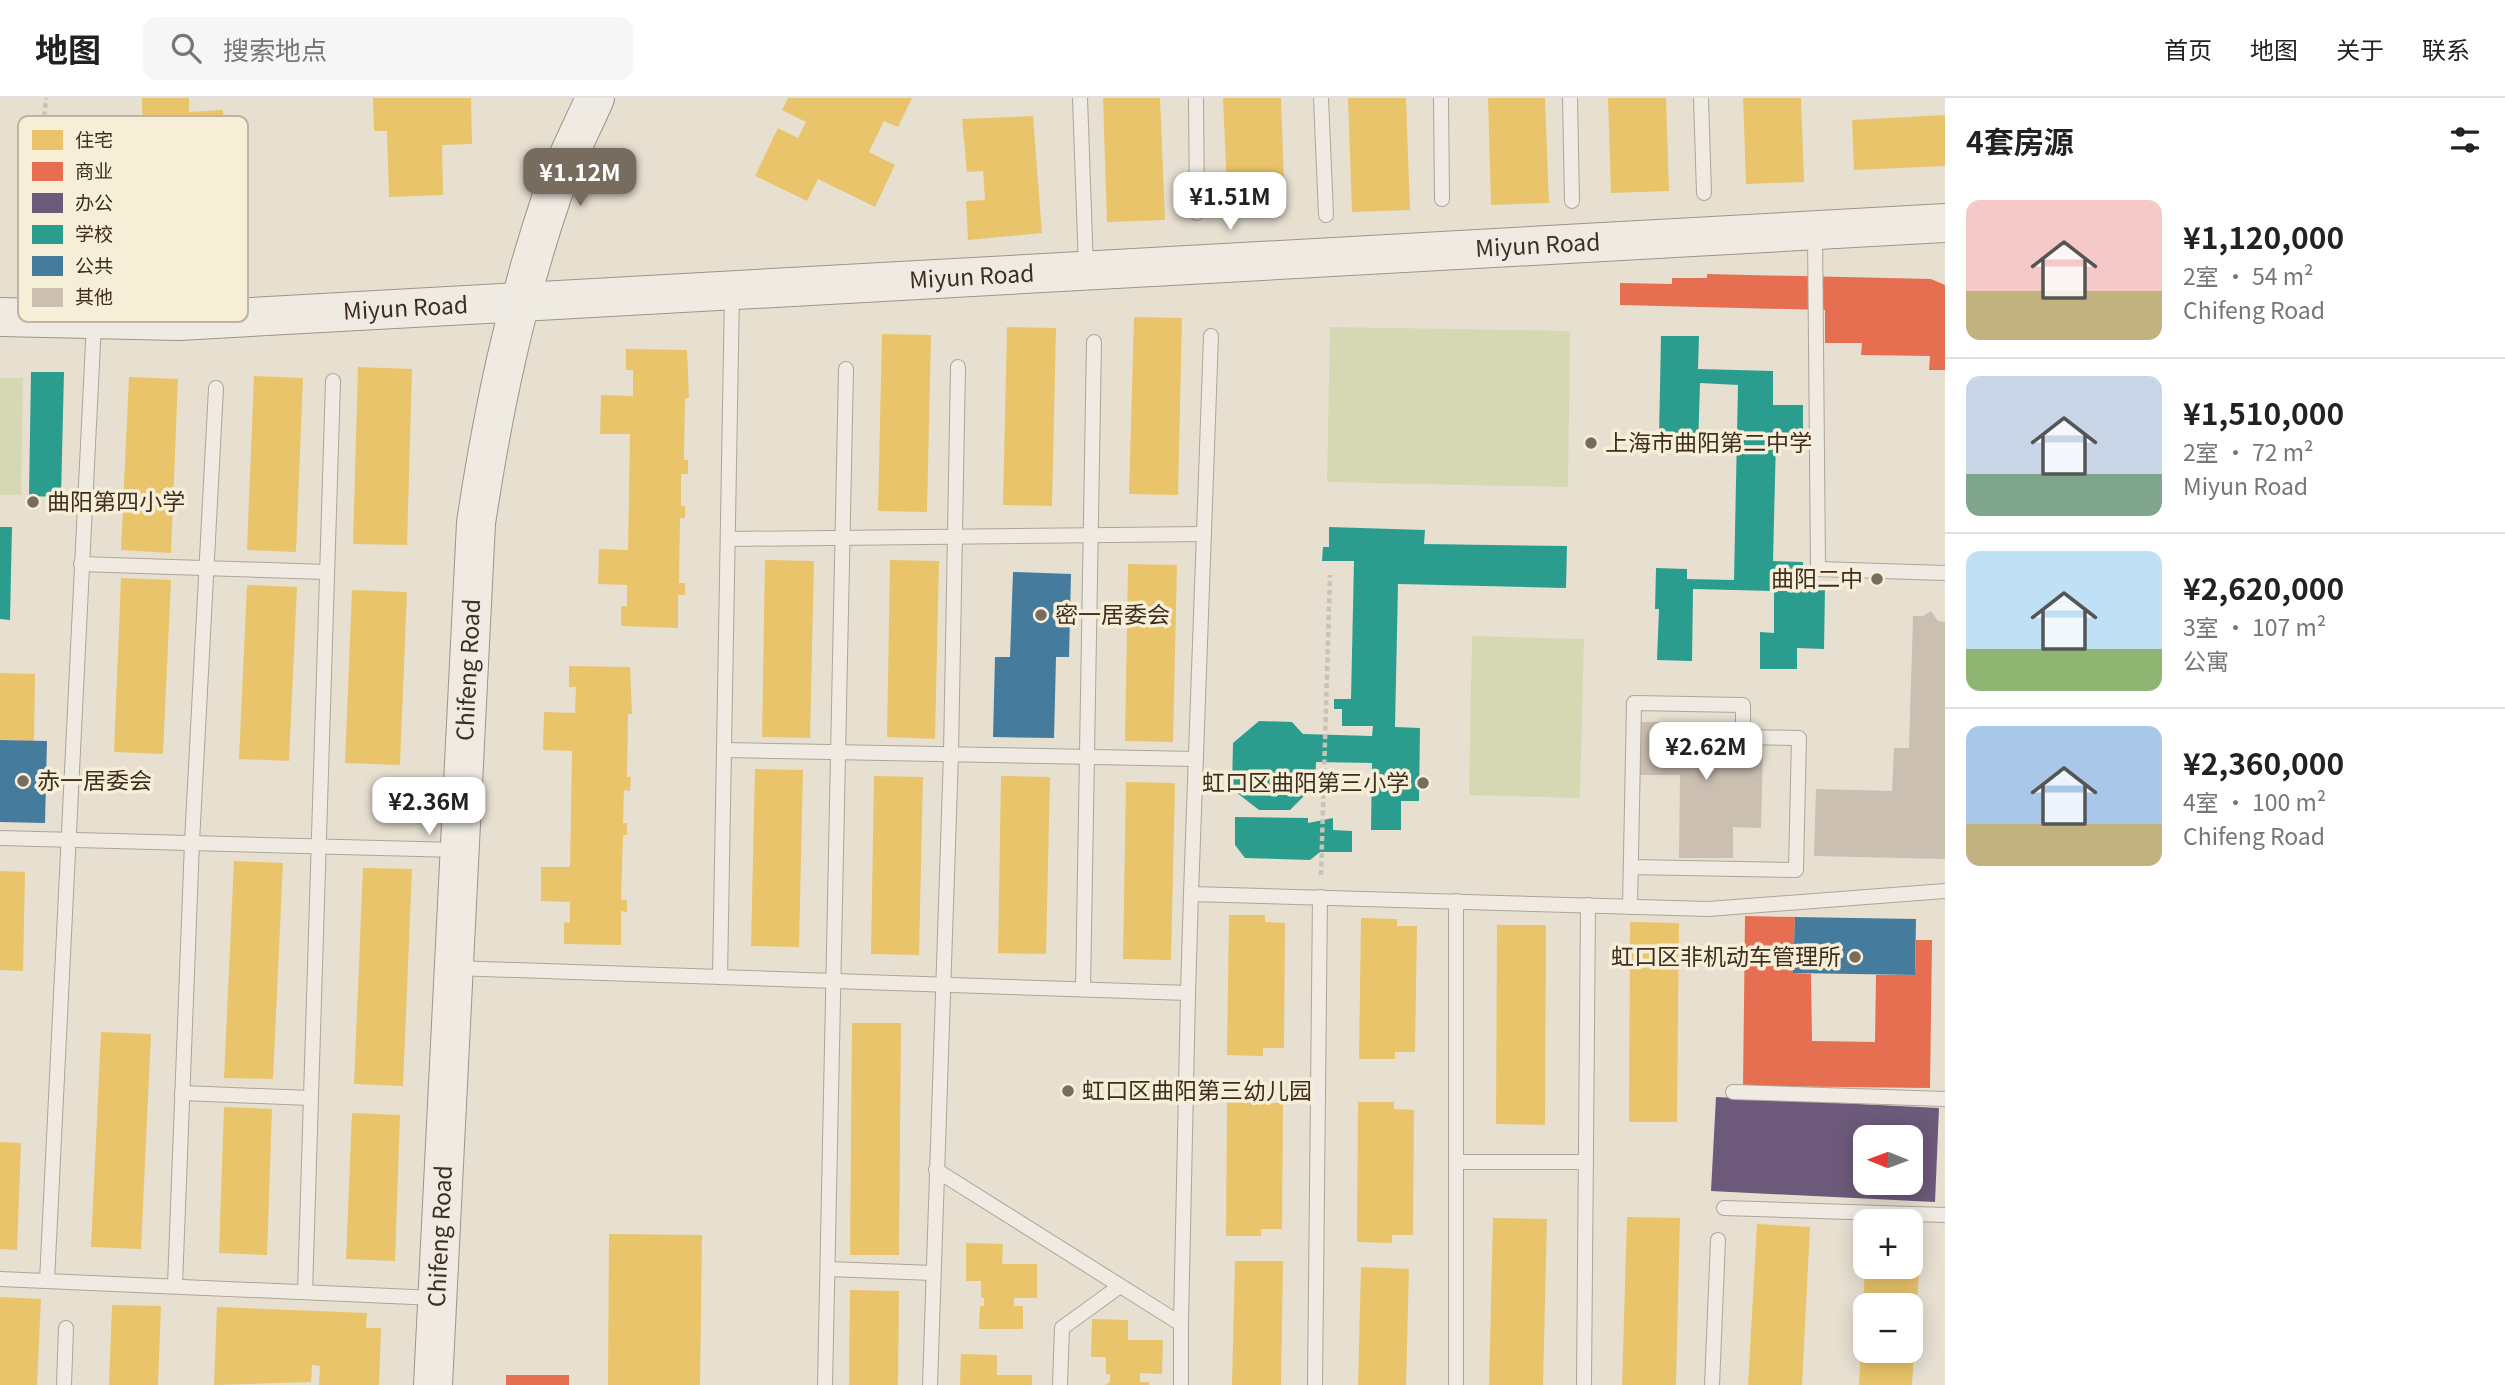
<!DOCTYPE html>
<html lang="zh">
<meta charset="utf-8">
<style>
body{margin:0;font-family:Georgia,"Noto Sans SC",serif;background:#f6f6f6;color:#222;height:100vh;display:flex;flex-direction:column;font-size:26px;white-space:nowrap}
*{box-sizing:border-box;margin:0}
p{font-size:23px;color:#767676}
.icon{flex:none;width:38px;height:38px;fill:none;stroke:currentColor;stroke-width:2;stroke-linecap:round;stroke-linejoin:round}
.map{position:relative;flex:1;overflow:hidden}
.panel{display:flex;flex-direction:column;background:#fff;width:560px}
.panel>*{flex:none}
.needle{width:46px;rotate:271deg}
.controls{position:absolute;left:1853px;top:1027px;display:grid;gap:14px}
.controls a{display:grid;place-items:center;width:70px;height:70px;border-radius:14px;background:#fff;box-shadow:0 4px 18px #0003;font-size:35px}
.price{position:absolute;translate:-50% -60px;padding:0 16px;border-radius:14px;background:#fff;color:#222;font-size:23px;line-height:46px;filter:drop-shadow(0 2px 4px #0008)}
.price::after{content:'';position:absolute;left:50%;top:42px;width:21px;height:16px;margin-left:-10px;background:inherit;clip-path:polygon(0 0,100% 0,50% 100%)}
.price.on{background:#786c5e;color:#fff}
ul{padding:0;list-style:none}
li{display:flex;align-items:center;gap:21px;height:175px;padding:0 21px}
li+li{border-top:2px solid #e0e0e0}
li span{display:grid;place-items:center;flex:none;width:196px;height:140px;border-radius:14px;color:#555}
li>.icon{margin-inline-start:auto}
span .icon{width:84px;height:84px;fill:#fffc;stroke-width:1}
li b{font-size:30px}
h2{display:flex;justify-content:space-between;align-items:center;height:84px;padding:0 21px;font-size:30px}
header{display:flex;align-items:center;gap:42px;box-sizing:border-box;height:98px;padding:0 35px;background:#fff;border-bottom:2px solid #e0e0e0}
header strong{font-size:33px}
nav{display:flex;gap:38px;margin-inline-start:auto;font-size:24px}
.search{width:490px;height:63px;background:#f6f6f6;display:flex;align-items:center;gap:18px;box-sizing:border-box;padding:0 24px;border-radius:14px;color:#767676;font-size:26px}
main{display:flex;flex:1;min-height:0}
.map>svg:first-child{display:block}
.green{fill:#d6d7b3}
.homes{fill:#e9c46a;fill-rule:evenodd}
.shops{fill:#e76f51}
.offices{fill:#6d597a;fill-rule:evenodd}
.schools{fill:#2a9d8f}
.public{fill:#457b9d}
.building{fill:#cbbfb2}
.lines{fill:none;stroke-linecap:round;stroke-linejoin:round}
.lane-casing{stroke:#ada599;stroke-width:16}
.secondary-casing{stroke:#9c958a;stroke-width:40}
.path{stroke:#c8c2b9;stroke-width:4.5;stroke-dasharray:5 3.5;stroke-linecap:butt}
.lane{stroke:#efebe3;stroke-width:14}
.secondary{stroke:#efebe3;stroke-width:38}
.poi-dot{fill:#786c5e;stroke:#f7eed8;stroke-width:2.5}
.labels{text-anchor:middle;stroke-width:7;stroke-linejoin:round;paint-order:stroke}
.street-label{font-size:23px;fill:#3d2e20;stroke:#f7eed8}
.poi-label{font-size:23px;fill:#3d2e20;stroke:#f7eed8;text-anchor:start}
.key{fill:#f7eed8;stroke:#bfb4a1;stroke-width:2}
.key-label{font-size:19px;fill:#3d2e20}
</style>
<header>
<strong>地图</strong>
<div class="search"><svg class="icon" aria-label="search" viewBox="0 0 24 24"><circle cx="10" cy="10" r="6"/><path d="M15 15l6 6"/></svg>搜索地点</div>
<nav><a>首页</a><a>地图</a><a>关于</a><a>联系</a></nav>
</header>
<main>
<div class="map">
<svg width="1945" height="1287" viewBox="0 0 1945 1287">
<rect width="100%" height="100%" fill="#e7e0d1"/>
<g class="green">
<path d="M 1330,229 L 1570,233 L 1568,389 L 1327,384 Z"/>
<path d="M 0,280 L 23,280 L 21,397 L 0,397 Z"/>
<path d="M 1472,538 L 1584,541 L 1580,700 L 1469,697 Z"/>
</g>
<g class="homes">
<path d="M 142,0 L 189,0 L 189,14 L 223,12 L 226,104 L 195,105 L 197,155 L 141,157 L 140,91 L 127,91 L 126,48 L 143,48 Z"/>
<path d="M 373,0 L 471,0 L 472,46 L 442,47 L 443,97 L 389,99 L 387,33 L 374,33 Z"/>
<path d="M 788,0 L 912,0 L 898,29 L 884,23 L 869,54 L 895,67 L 875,109 L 818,81 L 807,103 L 755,78 L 778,30 L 798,40 L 806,24 L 782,12 Z"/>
<path d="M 1103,0 L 1160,0 L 1165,122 L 1107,124 Z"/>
<path d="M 1223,0 L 1281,0 L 1285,113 L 1228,115 Z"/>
<path d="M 1348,0 L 1406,0 L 1410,112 L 1352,114 Z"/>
<path d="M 1488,0 L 1545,0 L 1549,105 L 1491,107 Z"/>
<path d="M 1608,0 L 1666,0 L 1669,93 L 1611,95 Z"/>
<path d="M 1743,0 L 1801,0 L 1804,84 L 1746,86 Z"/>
<path d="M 1945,17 L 1945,68 L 1854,72 L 1852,22 Z"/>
<path d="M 1033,18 L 1042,135 L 968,142 L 966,103 L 985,102 L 983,73 L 967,74 L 962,21 Z"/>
<path d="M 1134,219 L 1182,220 L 1178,397 L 1129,396 Z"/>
<path d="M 1007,229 L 1056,230 L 1052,408 L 1003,407 Z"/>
<path d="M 882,236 L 931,237 L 927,414 L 878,413 Z"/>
<path d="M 626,251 L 687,252 L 689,300 L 685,300 L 684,362 L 688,362 L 688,376 L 681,376 L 681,408 L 685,408 L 685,420 L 680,420 L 679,485 L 685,485 L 685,497 L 678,497 L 678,530 L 621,528 L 621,508 L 627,508 L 627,487 L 598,486 L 599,451 L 628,452 L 630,336 L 600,336 L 601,297 L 633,298 L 633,272 L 626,272 Z"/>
<path d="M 358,269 L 412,271 L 407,447 L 353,446 Z"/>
<path d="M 254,278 L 303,280 L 296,454 L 247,452 Z"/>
<path d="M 129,279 L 178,281 L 171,455 L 121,452 Z"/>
<path d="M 765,462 L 814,463 L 810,640 L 762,639 Z"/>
<path d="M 890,462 L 939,463 L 935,641 L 887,639 Z"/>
<path d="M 1128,466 L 1177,467 L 1173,644 L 1125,643 Z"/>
<path d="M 121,480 L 171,482 L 163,656 L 114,654 Z"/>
<path d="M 247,487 L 297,489 L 289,663 L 239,661 Z"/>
<path d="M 352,492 L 407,494 L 400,667 L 345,665 Z"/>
<path d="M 569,568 L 630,569 L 632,616 L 628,616 L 627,679 L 631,679 L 630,693 L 624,692 L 623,725 L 627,725 L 627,737 L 623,737 L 621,802 L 627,802 L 627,814 L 621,813 L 621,847 L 564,846 L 564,824 L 570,825 L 570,804 L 541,803 L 541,769 L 570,769 L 572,653 L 543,652 L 544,614 L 575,615 L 576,589 L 569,589 Z"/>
<path d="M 0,575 L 35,576 L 34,643 L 0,642 Z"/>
<path d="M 755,671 L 803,672 L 799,849 L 751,848 Z"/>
<path d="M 874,678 L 923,679 L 919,857 L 871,856 Z"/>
<path d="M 1001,678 L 1050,679 L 1046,856 L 998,855 Z"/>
<path d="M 1126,684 L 1175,685 L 1171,862 L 1123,861 Z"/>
<path d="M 234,763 L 283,765 L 273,981 L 224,980 Z"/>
<path d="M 363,770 L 412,771 L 403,988 L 354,986 Z"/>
<path d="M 0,773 L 25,774 L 23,873 L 0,872 Z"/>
<path d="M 1229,817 L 1265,817 L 1265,824 L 1285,825 L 1284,950 L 1263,950 L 1263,958 L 1227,957 Z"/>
<path d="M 1361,820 L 1397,821 L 1397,828 L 1417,828 L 1415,954 L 1395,954 L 1395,961 L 1359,961 Z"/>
<path d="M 1630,824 L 1679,825 L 1677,1024 L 1629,1024 Z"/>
<path d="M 1497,827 L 1546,827 L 1545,1027 L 1496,1026 Z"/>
<path d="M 852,925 L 901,925 L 899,1157 L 850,1157 Z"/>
<path d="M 101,934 L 151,936 L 141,1151 L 91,1149 Z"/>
<path d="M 1227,998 L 1263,998 L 1263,1005 L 1283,1005 L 1282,1131 L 1261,1131 L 1261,1138 L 1226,1138 Z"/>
<path d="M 1358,1004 L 1394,1004 L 1394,1011 L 1414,1012 L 1413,1137 L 1392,1137 L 1392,1145 L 1357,1144 Z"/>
<path d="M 224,1009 L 272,1011 L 267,1157 L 219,1155 Z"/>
<path d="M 352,1015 L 400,1017 L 395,1163 L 346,1161 Z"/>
<path d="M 0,1044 L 21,1045 L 17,1152 L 0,1151 Z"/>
<path d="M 1627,1119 L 1680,1120 L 1676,1287 L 1622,1287 Z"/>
<path d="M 1493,1120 L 1547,1121 L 1543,1287 L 1489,1287 Z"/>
<path d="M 1757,1126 L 1810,1129 L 1802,1287 L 1748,1287 Z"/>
<path d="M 609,1136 L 702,1137 L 700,1287 L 608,1287 Z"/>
<path d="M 1911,1141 L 1921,1142 L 1912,1287 L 1859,1287 L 1865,1169 L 1911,1169 ZM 1866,1208 L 1911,1208 L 1911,1253 L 1866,1253 Z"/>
<path d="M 966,1145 L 1003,1146 L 1002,1166 L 1037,1166 L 1037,1200 L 1014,1200 L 1014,1208 L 1023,1208 L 1023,1231 L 979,1231 L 980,1208 L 984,1208 L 984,1200 L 981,1199 L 981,1183 L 966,1183 Z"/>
<path d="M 1235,1163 L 1283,1163 L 1281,1287 L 1232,1287 Z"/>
<path d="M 1361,1169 L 1409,1171 L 1406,1287 L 1358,1287 Z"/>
<path d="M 850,1192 L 899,1193 L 898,1287 L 849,1287 Z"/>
<path d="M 0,1199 L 41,1201 L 37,1287 L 0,1287 Z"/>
<path d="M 112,1207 L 161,1208 L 158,1287 L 109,1287 Z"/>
<path d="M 217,1209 L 367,1215 L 366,1230 L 381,1230 L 379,1287 L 319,1287 L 320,1268 L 312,1267 L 311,1284 L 214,1287 Z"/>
<path d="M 1092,1221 L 1128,1222 L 1128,1242 L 1163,1242 L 1162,1276 L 1140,1275 L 1140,1284 L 1149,1284 L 1149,1287 L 1105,1287 L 1110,1284 L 1110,1276 L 1106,1276 L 1106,1259 L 1091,1259 Z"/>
<path d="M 961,1256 L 997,1257 L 997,1277 L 1032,1277 L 1032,1287 L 960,1287 Z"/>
</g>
<g class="shops">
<path d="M 1707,176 L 1931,181 L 1945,187 L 1945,272 L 1929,272 L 1930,258 L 1861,257 L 1862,245 L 1825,245 L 1825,212 L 1620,207 L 1620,185 L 1672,186 L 1672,180 L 1707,180 Z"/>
<path d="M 1745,818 L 1795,819 L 1793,875 L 1811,876 L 1812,943 L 1875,944 L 1876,877 L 1915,877 L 1916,842 L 1932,842 L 1930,990 L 1743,988 Z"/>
<rect x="506" y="1277" width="63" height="10"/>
</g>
<path class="offices" d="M 1716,999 L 1939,1010 L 1935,1104 L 1711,1093 ZM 1866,1040 L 1911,1040 L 1911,1085 L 1866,1085 Z"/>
<g class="schools">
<path d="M 1661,238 L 1699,238 L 1698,271 L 1773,273 L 1773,307 L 1803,307 L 1803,341 L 1776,341 L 1773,463 L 1803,464 L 1803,487 L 1825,488 L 1824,551 L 1797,550 L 1797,571 L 1760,571 L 1760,534 L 1774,535 L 1774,493 L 1693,491 L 1692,563 L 1657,562 L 1659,511 L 1655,511 L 1656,470 L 1687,471 L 1687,481 L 1734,482 L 1738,287 L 1700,285 L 1698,351 L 1662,351 L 1662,340 L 1659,340 Z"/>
<path d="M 31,274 L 64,274 L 61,399 L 29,398 Z"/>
<path d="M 0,429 L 12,429 L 10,522 L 0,521 Z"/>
<path d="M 1329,429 L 1425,432 L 1424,446 L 1567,448 L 1566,490 L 1398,486 L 1395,629 L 1420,630 L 1419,703 L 1401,703 L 1401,732 L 1371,732 L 1372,665 L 1316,664 L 1315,687 L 1290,712 L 1259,712 L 1232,691 L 1233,645 L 1259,623 L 1292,624 L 1303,636 L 1372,638 L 1373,628 L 1342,628 L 1342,611 L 1334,611 L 1334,601 L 1351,601 L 1354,463 L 1322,463 L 1323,449 L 1329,449 Z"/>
<path d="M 1235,719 L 1308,720 L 1308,725 L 1333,720 L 1333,732 L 1352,733 L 1352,754 L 1320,754 L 1310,762 L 1245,760 L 1235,747 Z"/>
</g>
<g class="public">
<path d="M 1013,474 L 1071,476 L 1069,559 L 1056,559 L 1054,640 L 993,639 L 995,559 L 1010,559 Z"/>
<path d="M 0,642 L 47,643 L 45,725 L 0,724 Z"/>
<path d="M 1795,819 L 1916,821 L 1915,877 L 1793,875 Z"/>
</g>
<g class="building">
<path d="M 1931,513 L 1938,523 L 1945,524 L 1945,761 L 1814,758 L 1816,691 L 1892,693 L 1894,650 L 1909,650 L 1913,518 L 1923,518 Z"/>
<path d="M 1639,624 L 1733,624 L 1733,649 L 1763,649 L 1761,730 L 1733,729 L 1733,760 L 1679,760 L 1680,677 L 1639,677 Z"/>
</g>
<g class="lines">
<defs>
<g id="lane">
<path d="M 1080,0 L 1086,170"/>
<path d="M 1196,0 L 1197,115"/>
<path d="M 1321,0 L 1326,117"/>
<path d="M 1441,0 L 1442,101"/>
<path d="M 1570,0 L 1572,103"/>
<path d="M 1701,0 L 1704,95"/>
<path d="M 1815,133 L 1818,471 L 1945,475"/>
<path d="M 728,441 L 1204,436"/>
<path d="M 81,466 L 327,474"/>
<path d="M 724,652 L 1196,661"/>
<path d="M 0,740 L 457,752"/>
<path d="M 1191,796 L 1211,238"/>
<path d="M 1456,803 L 1456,1287"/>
<path d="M 1630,809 L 1634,605 L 1743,607 L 1743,639 L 1799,640 L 1796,772 L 1631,769"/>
<path d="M 454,870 L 1188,895 L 1191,796 L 1708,811 L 1945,793"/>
<path d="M 720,879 L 732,195"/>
<path d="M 1083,891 L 1094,244"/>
<path d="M 1733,994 L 1945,1001"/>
<path d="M 182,995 L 310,1000"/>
<path d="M 1456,1064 L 1586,1064"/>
<path d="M 936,1072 L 1181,1226 L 1188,895"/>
<path d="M 1724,1110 L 1945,1117"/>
<path d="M 828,1171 L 933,1175"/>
<path d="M 0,1181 L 436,1200"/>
<path d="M 47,1183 L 94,224"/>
<path d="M 175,1187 L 192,744 L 216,290"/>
<path d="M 305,1194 L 333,283"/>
<path d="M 1181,1226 L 1181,1287"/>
<path d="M 64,1287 L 66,1230"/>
<path d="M 825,1287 L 846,271"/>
<path d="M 930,1287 L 951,656 L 958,269"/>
<path d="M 1060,1287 L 1062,1230 L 1120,1188"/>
<path d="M 1315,1287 L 1320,799"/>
<path d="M 1584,1287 L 1588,807"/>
<path d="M 1712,1287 L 1718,1142"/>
</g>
<g id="secondary">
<path id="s1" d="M 0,219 L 179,223 L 1945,125"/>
<path id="s2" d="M 433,1287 L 476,425 C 493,312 515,207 552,98 C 564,64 581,32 595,0"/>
</g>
</defs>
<use href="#lane" class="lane-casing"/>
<use href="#secondary" class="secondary-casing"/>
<g class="path">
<path d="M 36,188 L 37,93 L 46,0"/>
<path d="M 1321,777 L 1330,477"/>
</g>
<use href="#lane" class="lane"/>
<use href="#secondary" class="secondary"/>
</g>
<g class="poi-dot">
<circle cx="1591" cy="345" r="7"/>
<circle cx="33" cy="404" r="7"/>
<circle cx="1877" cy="481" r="7"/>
<circle cx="1041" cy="517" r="7"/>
<circle cx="23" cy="683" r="7"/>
<circle cx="1423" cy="685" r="7"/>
<circle cx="1855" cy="859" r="7"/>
<circle cx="1068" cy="993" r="7"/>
</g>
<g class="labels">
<g class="street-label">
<text dy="8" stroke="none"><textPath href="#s1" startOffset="1540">Miyun Road</textPath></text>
<text dy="8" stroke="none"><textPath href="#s1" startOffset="973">Miyun Road</textPath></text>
<text dy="8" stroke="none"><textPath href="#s1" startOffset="406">Miyun Road</textPath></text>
<text dy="8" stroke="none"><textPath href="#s2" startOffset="716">Chifeng Road</textPath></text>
<text dy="8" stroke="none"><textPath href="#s2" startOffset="149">Chifeng Road</textPath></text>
</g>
<g class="poi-label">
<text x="1605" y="353">上海市曲阳第二中学</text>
<text x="47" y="412">曲阳第四小学</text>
<text x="1863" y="489" text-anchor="end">曲阳二中</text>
<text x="1055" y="525">密一居委会</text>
<text x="37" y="691">赤一居委会</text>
<text x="1409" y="693" text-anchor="end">虹口区曲阳第三小学</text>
<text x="1841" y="867" text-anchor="end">虹口区非机动车管理所</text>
<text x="1082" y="1001">虹口区曲阳第三幼儿园</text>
</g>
</g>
<rect x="18" y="18" width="230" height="206" rx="10" class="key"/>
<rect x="32" y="32" width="31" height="20" fill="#e9c46a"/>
<rect x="32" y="64" width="31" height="19" fill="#e76f51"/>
<rect x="32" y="95" width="31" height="20" fill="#6d597a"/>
<rect x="32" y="127" width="31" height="19" fill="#2a9d8f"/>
<rect x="32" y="158" width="31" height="20" fill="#457b9d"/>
<rect x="32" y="190" width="31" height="19" fill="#cbbfb2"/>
<g class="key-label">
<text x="75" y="49">住宅</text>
<text x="75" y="80">商业</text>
<text x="75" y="112">办公</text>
<text x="75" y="143">学校</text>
<text x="75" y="175">公共</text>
<text x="75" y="206">其他</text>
</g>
</svg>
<div class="controls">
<a><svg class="needle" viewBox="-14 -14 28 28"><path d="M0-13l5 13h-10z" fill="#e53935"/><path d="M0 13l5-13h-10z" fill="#767676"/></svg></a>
<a>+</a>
<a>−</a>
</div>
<b class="price on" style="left:580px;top:110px">¥1.12M</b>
<b class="price" style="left:1230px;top:134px">¥1.51M</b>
<b class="price" style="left:1706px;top:684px">¥2.62M</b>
<b class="price" style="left:429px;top:739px">¥2.36M</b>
</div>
<section class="panel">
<h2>4套房源<svg class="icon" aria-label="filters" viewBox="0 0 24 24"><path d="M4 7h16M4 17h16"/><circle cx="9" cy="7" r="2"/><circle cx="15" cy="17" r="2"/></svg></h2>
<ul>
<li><span style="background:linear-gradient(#f6c9c9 65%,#c2b280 0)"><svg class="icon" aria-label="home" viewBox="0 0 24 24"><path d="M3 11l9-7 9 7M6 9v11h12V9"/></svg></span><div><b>¥1,120,000</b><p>2室 · 54 m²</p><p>Chifeng Road</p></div></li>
<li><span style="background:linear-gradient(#c9d6e8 70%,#7fa58c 0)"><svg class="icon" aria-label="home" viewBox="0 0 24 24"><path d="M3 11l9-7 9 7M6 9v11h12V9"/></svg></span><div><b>¥1,510,000</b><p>2室 · 72 m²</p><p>Miyun Road</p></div></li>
<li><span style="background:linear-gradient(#bfe0f5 70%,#8fb573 0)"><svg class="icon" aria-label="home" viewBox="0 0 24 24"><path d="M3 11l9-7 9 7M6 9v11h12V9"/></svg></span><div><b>¥2,620,000</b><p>3室 · 107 m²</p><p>公寓</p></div></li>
<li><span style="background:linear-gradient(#a9c7e8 70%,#c2b280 0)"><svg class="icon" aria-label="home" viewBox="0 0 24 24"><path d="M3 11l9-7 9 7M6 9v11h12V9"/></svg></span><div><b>¥2,360,000</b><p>4室 · 100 m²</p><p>Chifeng Road</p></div></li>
</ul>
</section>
</main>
